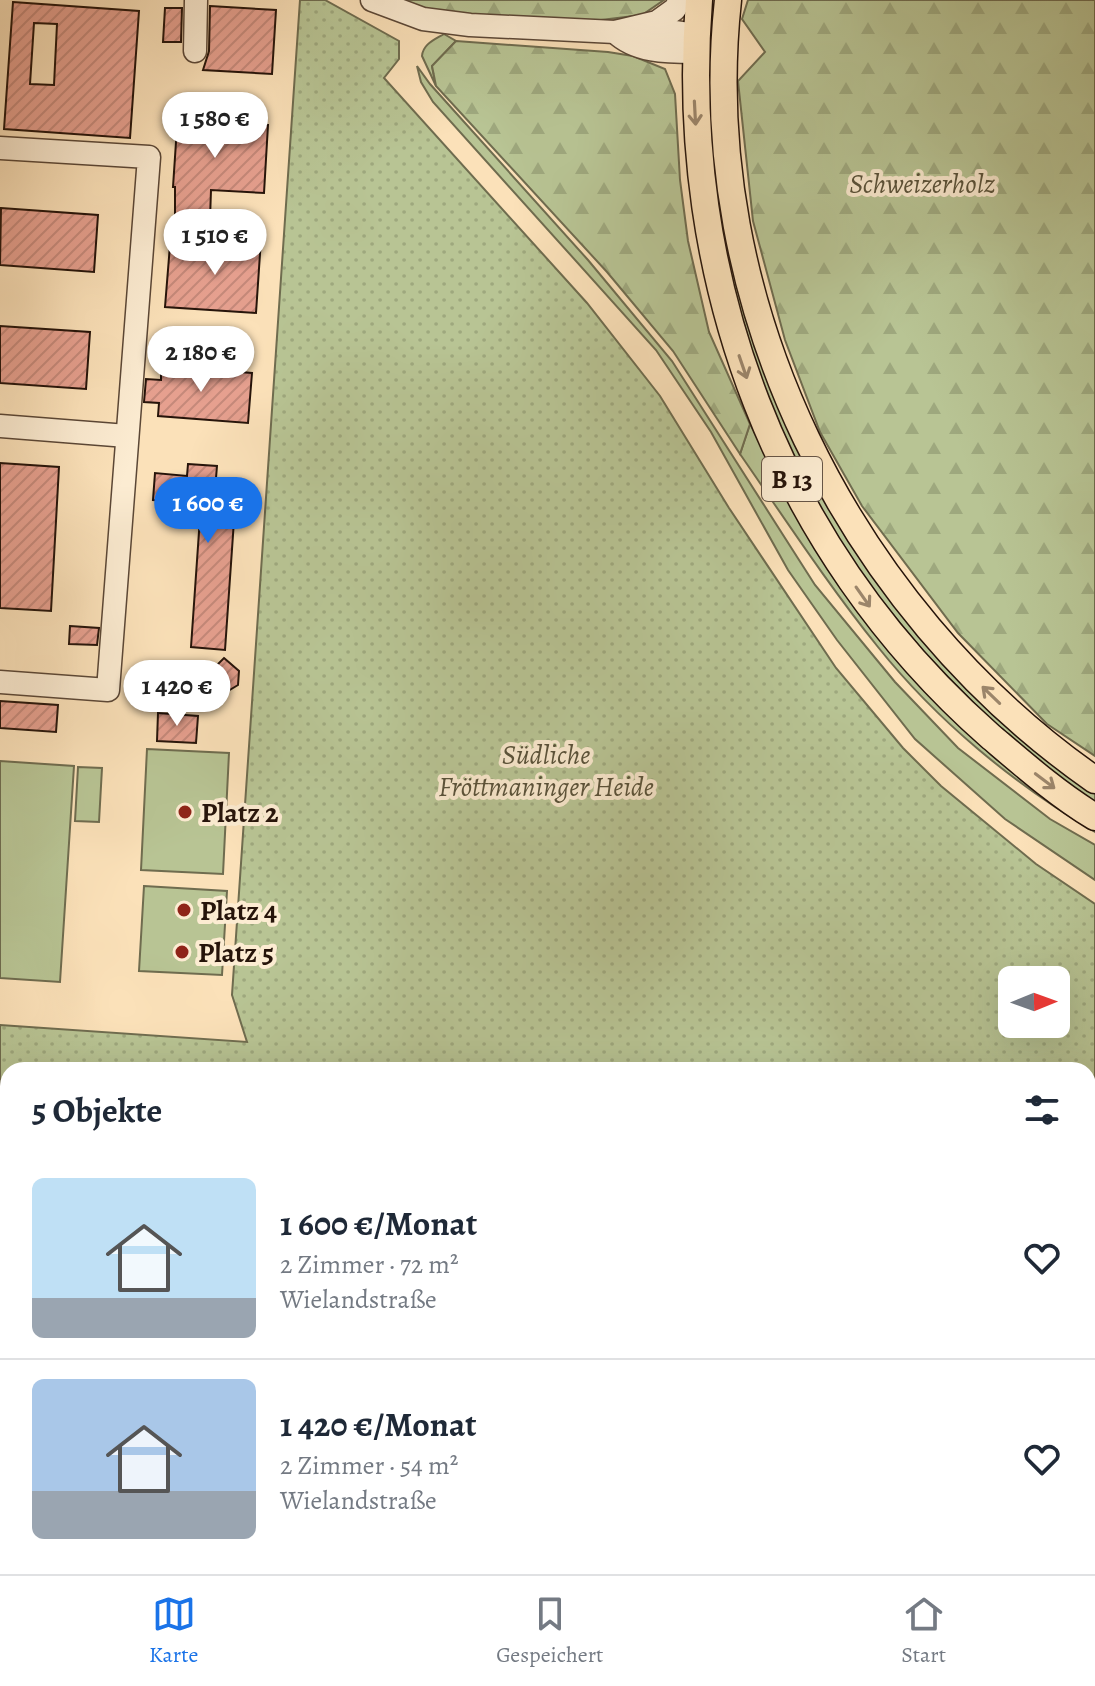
<!DOCTYPE html>
<html lang="de">
<meta charset="utf-8">
<style>
body{margin:0;font-family:Alegreya,serif;background:#f2f2f3;color:#1f2937;height:100vh;display:flex;flex-direction:column;font-size:30px;white-space:nowrap}
*{box-sizing:border-box;margin:0}
p{font-size:26px;color:#747a83}
.icon{flex:none;width:44px;height:44px;fill:none;stroke:currentColor;stroke-width:2;stroke-linecap:round;stroke-linejoin:round}
.map{position:relative;flex:1;overflow:hidden}
.drawer{position:absolute;left:0px;top:1062px;width:1096px;height:512px;display:flex;flex-direction:column;background:#fff;border-radius:24px 24px 0 0;box-shadow:0 8px 32px #0002}
.drawer>*{flex:none}
.needle{width:52px;rotate:89deg}
.controls{position:absolute;left:998px;top:966px;display:grid;gap:16px}
.controls a{display:grid;place-items:center;width:72px;height:72px;border-radius:12px;background:#fff;box-shadow:0 8px 32px #0002;font-size:40px}
.price{position:absolute;translate:-50% -68px;padding:0 18px;border-radius:28px;background:#fff;color:#222;font-size:26px;line-height:52px;filter:drop-shadow(0 2px 4px #0008)}
.price::after{content:'';position:absolute;left:50%;top:48px;width:24px;height:18px;margin-left:-12px;background:inherit;clip-path:polygon(0 0,100% 0,50% 100%)}
.price.selected{background:#1a73e8;color:#fff}
ul{padding:0;list-style:none}
li{display:flex;align-items:center;gap:24px;height:200px;padding:0 32px}
li+li{border-top:2px solid #e0e1e3}
li span{display:grid;place-items:center;flex:none;width:224px;height:160px;border-radius:12px;color:#555}
li>.icon{margin-inline-start:auto}
span .icon{width:96px;height:96px;fill:#fffc;stroke-width:1}
li b{font-size:34px}
h2{display:flex;justify-content:space-between;align-items:center;height:96px;padding:0 32px;font-size:34px}
.tab-bar{display:flex;justify-content:space-around;align-items:center;height:112px;border-top:2px solid #e0e1e3;background:#fff;font-size:22px;color:#747a83}
.tab-bar a{display:grid;justify-items:center;gap:4px}
.tab-bar .selected{color:#1a73e8}
.map>svg:first-child{display:block}
.grass{fill:#b8c494;stroke:#6f6c4f;stroke-width:2}
.forest{fill:url(#forest-firs);stroke:#6f6c4f;stroke-width:2}
.park{fill:url(#park-dots);stroke:#6f6c4f;stroke-width:2;fill-rule:evenodd}
.building{fill:url(#building-hatch);stroke:#26140a;stroke-width:2;fill-rule:evenodd}
.lines{fill:none;stroke-linecap:round;stroke-linejoin:round}
.minor-casing{stroke:#5b4736;stroke-width:25}
.major-casing{stroke:#26140a;stroke-width:29}
.minor{stroke:#fcecd2;stroke-width:22}
.major{stroke:#fbe1b9;stroke-width:26}
.oneway{stroke:#9b856a}
.poi-dot{fill:#8f2418;stroke:#fcecd2;stroke-width:3}
.labels{text-anchor:middle;stroke-width:8;stroke-linejoin:round;paint-order:stroke}
.shield{fill:#fcecd2;stroke:#665546;stroke-width:2}
.shield-label{font-size:26px;font-weight:bold;fill:#26140a}
.park-label{font-size:28px;font-style:italic;fill:#59523a;stroke:#fcecd2}
.poi-label{font-size:28px;font-weight:bold;fill:#26140a;stroke:#fcecd2;text-anchor:start}
</style>
<div class="map">
<svg width="1095" height="1574" viewBox="0 0 1095 1574">
<defs>
<pattern id="forest-firs" width="22" height="20" patternUnits="userSpaceOnUse" patternTransform="scale(2)"><rect width="22" height="20" fill="#b8c494"/><path d="M5 1l3.5 6h-7zM16 11l3.5 6h-7z" fill="#9ea87e"/></pattern>
<pattern id="park-dots" width="8" height="8" patternUnits="userSpaceOnUse" patternTransform="scale(2)"><rect width="8" height="8" fill="#b8c494"/><path d="M2 2h.1M6 6h.1" fill="none" stroke="#9ea87e" stroke-width="1.8" stroke-linecap="round"/></pattern>
<pattern id="building-hatch" width="6" height="6" patternUnits="userSpaceOnUse" patternTransform="scale(2)"><rect width="6" height="6" fill="#e6a08f"/><path d="M-1 1l2-2M0 6l6-6M5 7l2-2" fill="none" stroke="#c5897a"/></pattern>
</defs>
<rect width="100%" height="100%" fill="#fbe1b9"/>
<filter id="stains"><feTurbulence type="fractalNoise" baseFrequency=".0025" numOctaves="4"/><feColorMatrix values="0 0 0 0 .2 0 0 0 0 .09 0 0 0 0 .02 0 0 0 .5 -.17"/></filter>
<radialGradient id="worn" r=".72"><stop offset=".6" stop-color="#630" stop-opacity="0"/><stop offset="1" stop-color="#630" stop-opacity=".3"/></radialGradient>
<g class="grass">
<path d="M 444,34 L 456,41 L 432,66 L 436,86 L 422,56 C 423,44 434,40 444,34 Z"/>
<path d="M 417,66 L 430,84 L 588,260 L 672,361 L 815,585 L 895,682 L 958,748 L 1050,819 L 1095,845 L 1095,880 L 1005,819 L 915,739 L 837,640 L 788,570 L 711,432 L 656,350 L 433,102 L 421,82 Z"/>
<path d="M 711,137 L 726,249 L 751,322 L 928,642 L 974,694 L 1075,777 L 1095,790 L 1095,802 L 1051,772 L 949,683 L 858,572 L 817,505 L 784,441 L 740,323 L 707,143 Z"/>
<path d="M 750,424 L 812,538 L 1095,827 L 1095,832 C 1014,784 937,721 878,647 C 829,586 785,519 740,454 Z"/>
<path d="M 147,749 L 229,753 L 223,874 L 141,870 Z"/>
<path d="M 0,761 L 74,766 L 60,982 L 0,978 Z"/>
<path d="M 78,767 L 102,768 L 99,822 L 75,821 Z"/>
<path d="M 144,886 L 227,891 L 222,975 L 139,971 Z"/>
</g>
<g class="forest">
<path d="M 401,0 L 664,0 L 642,15 L 568,24 L 533,24 L 425,9 Z"/>
<path d="M 748,0 L 1095,0 L 1095,756 L 1047,724 L 958,633 L 862,506 L 820,432 L 785,340 L 753,221 L 738,81 L 765,52 L 742,19 Z"/>
<path d="M 456,41 L 608,52 L 633,56 L 665,69 L 675,94 L 680,180 L 688,241 L 709,332 L 750,424 L 740,454 L 673,351 L 607,272 L 436,86 L 432,66 Z"/>
</g>
<path class="park" d="M 300,0 L 325,0 L 399,41 L 399,59 L 384,78 L 587,303 L 660,396 L 729,508 L 836,668 L 903,748 L 941,786 L 1036,864 L 1095,904 L 1095,1574 L 0,1574 L 0,1025 L 247,1042 L 232,995 ZM 1012,980 L 1056,980 L 1056,1024 L 1012,1024 ZM 8,1070 L 1088,1070 L 1088,1566 L 8,1566 Z"/>
<g class="building">
<path d="M 13,2 L 139,11 L 130,138 L 4,129 ZM 34,23 L 57,24 L 54,85 L 30,84 Z"/>
<path d="M 210,6 L 276,10 L 272,74 L 203,70 L 209,51 Z"/>
<path d="M 165,8 L 182,8 L 181,42 L 163,42 Z"/>
<path d="M 179,97 L 198,98 L 196,121 L 268,125 L 264,193 L 211,190 L 210,219 L 175,218 L 175,187 L 173,187 Z"/>
<path d="M 1,208 L 98,215 L 94,272 L 0,265 Z"/>
<path d="M 227,237 L 261,239 L 256,313 L 165,307 L 170,245 L 226,249 Z"/>
<path d="M 0,326 L 90,332 L 86,389 L 0,383 Z"/>
<path d="M 161,366 L 252,373 L 248,423 L 158,416 L 159,403 L 144,402 L 146,379 L 161,380 Z"/>
<path d="M 0,463 L 59,467 L 51,611 L 0,608 Z"/>
<path d="M 188,464 L 217,466 L 216,478 L 245,480 L 243,506 L 235,506 L 225,650 L 191,647 L 201,503 L 153,500 L 155,473 L 187,476 Z"/>
<path d="M 70,626 L 99,628 L 97,645 L 69,644 Z"/>
<path d="M 224,658 L 239,671 L 238,685 L 228,691 L 217,688 L 212,678 L 214,668 Z"/>
<path d="M 0,701 L 58,705 L 56,732 L 0,728 Z"/>
<path d="M 158,713 L 198,716 L 196,743 L 157,741 Z"/>
</g>
<g class="lines">
<defs>
<g id="minor">
<path d="M 372,0 L 423,19 L 470,25 L 615,32 L 657,22 L 675,9 L 680,0"/>
<path d="M 195,51 L 196,0"/>
<path d="M 694,52 C 667,52 635,52 615,32 L 660,30 L 696,35"/>
<path d="M 0,148 L 149,157 L 108,690 L 0,682"/>
<path d="M 0,426 L 127,436"/>
</g>
<g id="major">
<path d="M 699,0 C 677,280 778,549 990,736 C 1023,764 1057,794 1095,817"/>
<path d="M 728,0 C 695,302 848,608 1095,780"/>
</g>
</defs>
<use href="#minor" class="minor-casing"/>
<use href="#major" class="major-casing"/>
<use href="#minor" class="minor"/>
<use href="#major" class="major"/>
</g>
<defs><path id="oneway-shaft" d="M-6 0H5M1.5-3L5.5 0L1.5 3" fill="none" stroke-width="1.6" stroke-linecap="round" stroke-linejoin="round" transform="scale(2)"/></defs>
<g class="oneway">
<use href="#oneway-shaft" transform="translate(695 113) rotate(87)"/>
<use href="#oneway-shaft" transform="translate(743 367) rotate(71)"/>
<use href="#oneway-shaft" transform="translate(863 597) rotate(55)"/>
<use href="#oneway-shaft" transform="translate(991 695) rotate(-136)"/>
<use href="#oneway-shaft" transform="translate(1045 781) rotate(37)"/>
</g>
<g class="poi-dot">
<circle cx="185" cy="812" r="8"/>
<circle cx="184" cy="910" r="8"/>
<circle cx="182" cy="952" r="8"/>
</g>
<g class="labels">
<rect class="shield" x="762" y="457" width="60" height="44" rx="6"/>
<g class="shield-label">
<text x="792" y="488">B 13</text>
</g>
<g class="park-label">
<text x="922" y="193">Schweizerholz</text>
<text x="546" y="764">Südliche<tspan x="546" dy="32">Fröttmaninger Heide</tspan></text>
</g>
<g class="poi-label">
<text x="201" y="822">Platz 2</text>
<text x="200" y="920">Platz 4</text>
<text x="198" y="962">Platz 5</text>
</g>
</g>
<rect width="100%" height="100%" filter="url(#stains)"/>
<rect width="100%" height="100%" fill="url(#worn)"/>
</svg>
<div class="controls">
<a><svg class="needle" viewBox="-14 -14 28 28"><path d="M0-13l5 13h-10z" fill="#e53935"/><path d="M0 13l5-13h-10z" fill="#747a83"/></svg></a>
</div>
<b class="price" style="left:215px;top:160px">1 580 €</b>
<b class="price" style="left:215px;top:277px">1 510 €</b>
<b class="price" style="left:201px;top:394px">2 180 €</b>
<b class="price selected" style="left:208px;top:545px">1 600 €</b>
<b class="price" style="left:177px;top:728px">1 420 €</b>
<section class="drawer">
<h2>5 Objekte<svg class="icon" aria-label="filters" viewBox="0 0 24 24"><path d="M4 7h16M4 17h16"/><circle cx="9" cy="7" r="2"/><circle cx="15" cy="17" r="2"/></svg></h2>
<ul>
<li><span style="background:linear-gradient(#bfe0f5 75%,#9aa5b1 0)"><svg class="icon" aria-label="home" viewBox="0 0 24 24"><path d="M3 11l9-7 9 7M6 9v11h12V9"/></svg></span><div><b>1 600 €/Monat</b><p>2 Zimmer · 72 m²</p><p>Wielandstraße</p></div><svg class="icon" aria-label="heart" viewBox="0 0 24 24"><path d="M12 20l-8-8c-3-5 5-10 8-4 3-6 11-1 8 4z"/></svg></li>
<li><span style="background:linear-gradient(#a9c7e8 70%,#9aa5b1 0)"><svg class="icon" aria-label="home" viewBox="0 0 24 24"><path d="M3 11l9-7 9 7M6 9v11h12V9"/></svg></span><div><b>1 420 €/Monat</b><p>2 Zimmer · 54 m²</p><p>Wielandstraße</p></div><svg class="icon" aria-label="heart" viewBox="0 0 24 24"><path d="M12 20l-8-8c-3-5 5-10 8-4 3-6 11-1 8 4z"/></svg></li>
</ul>
</section>
</div>
<nav class="tab-bar">
<a class="selected"><svg class="icon" aria-label="map" viewBox="0 0 24 24"><path d="M3 6l6-2 6 2 6-2v14l-6 2-6-2-6 2zM9 4v14M15 6v14"/></svg>Karte</a>
<a><svg class="icon" aria-label="saved" viewBox="0 0 24 24"><path d="M7 4h10v16l-5-4-5 4z"/></svg>Gespeichert</a>
<a><svg class="icon" aria-label="home" viewBox="0 0 24 24"><path d="M3 11l9-7 9 7M6 9v11h12V9"/></svg>Start</a>
</nav>
